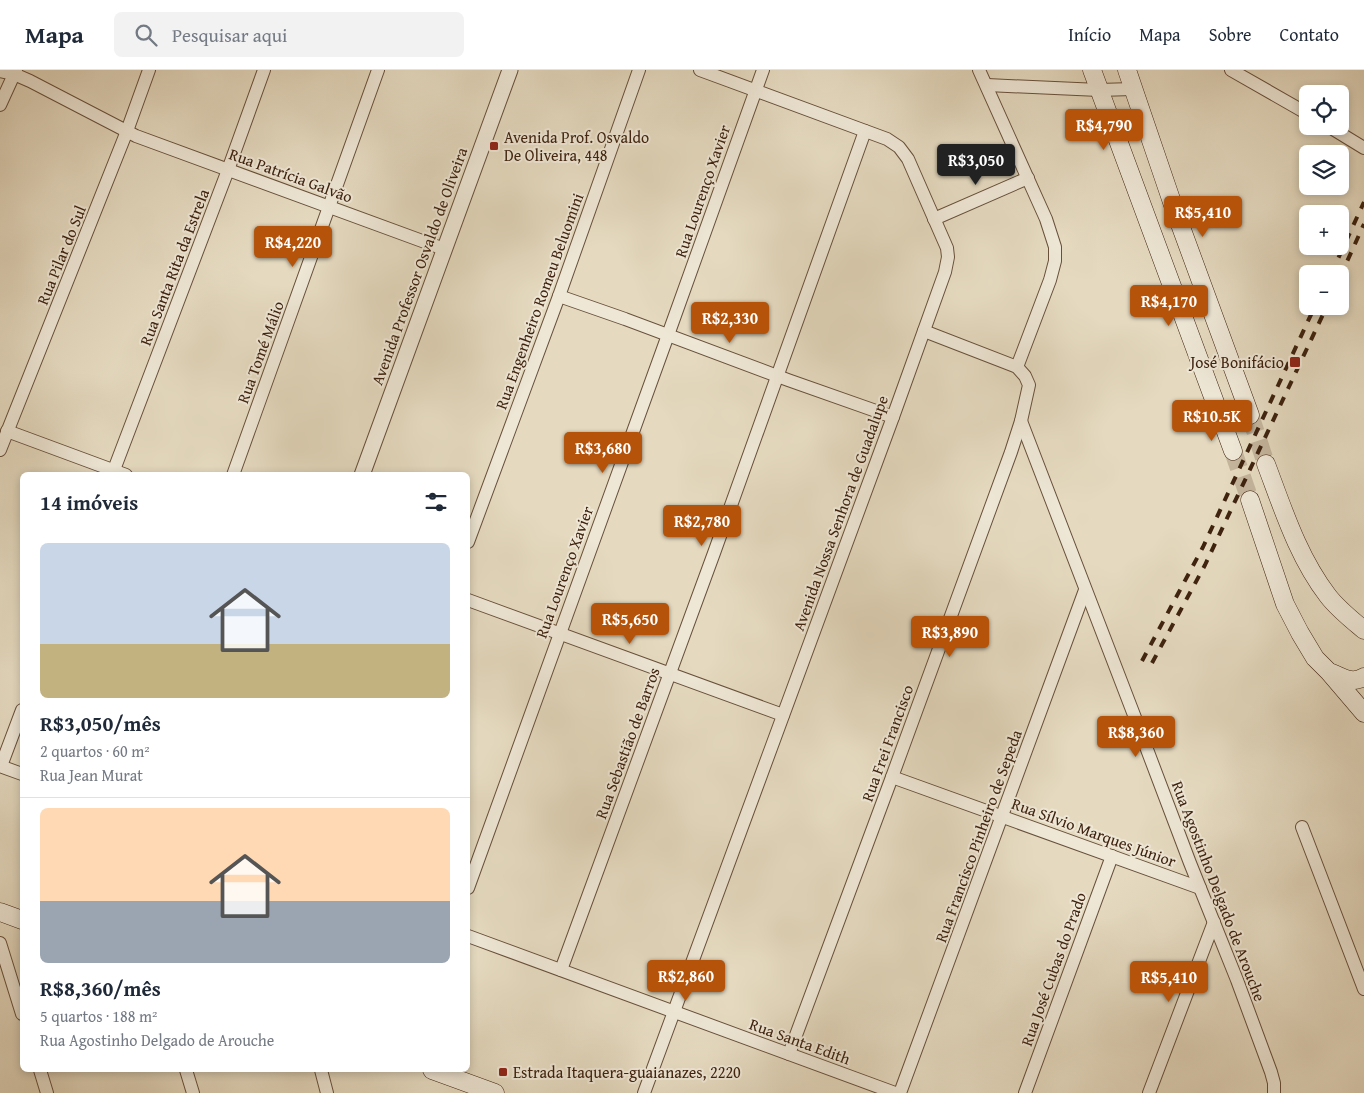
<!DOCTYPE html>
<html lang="pt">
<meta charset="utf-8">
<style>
body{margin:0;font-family:"Gentium Book Plus",serif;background:#f2f2f3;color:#1f2937;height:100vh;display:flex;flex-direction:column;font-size:19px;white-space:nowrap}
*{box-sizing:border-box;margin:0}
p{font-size:16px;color:#747a83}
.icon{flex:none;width:28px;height:28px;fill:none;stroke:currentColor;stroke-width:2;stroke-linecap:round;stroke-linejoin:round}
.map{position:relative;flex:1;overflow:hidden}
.side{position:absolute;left:20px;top:402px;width:450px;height:600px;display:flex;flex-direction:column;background:#fff;border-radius:8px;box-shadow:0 2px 8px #0003}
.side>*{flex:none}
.controls{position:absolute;left:1299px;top:15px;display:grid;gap:10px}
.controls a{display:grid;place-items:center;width:50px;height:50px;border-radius:8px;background:#fff;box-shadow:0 2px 8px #0003;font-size:25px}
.price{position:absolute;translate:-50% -42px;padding:0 11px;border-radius:5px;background:#b45309;color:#fff;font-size:16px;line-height:32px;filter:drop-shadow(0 1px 2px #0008)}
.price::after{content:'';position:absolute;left:50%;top:30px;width:15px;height:11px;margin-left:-8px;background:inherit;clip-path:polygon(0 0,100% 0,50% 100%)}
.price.active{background:#222;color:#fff}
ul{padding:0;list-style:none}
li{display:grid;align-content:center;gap:10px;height:265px;padding:0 20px}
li+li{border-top:1px solid #e0e1e3}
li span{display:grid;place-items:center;height:155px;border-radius:8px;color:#555}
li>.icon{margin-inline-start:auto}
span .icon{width:90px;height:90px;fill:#fffc;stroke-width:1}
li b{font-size:21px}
h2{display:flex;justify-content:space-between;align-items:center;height:60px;padding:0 20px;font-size:21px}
header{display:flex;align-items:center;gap:30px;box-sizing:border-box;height:70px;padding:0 25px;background:#fff;border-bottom:1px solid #e0e1e3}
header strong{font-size:24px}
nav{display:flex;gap:28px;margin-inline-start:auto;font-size:18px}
.search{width:350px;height:45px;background:#f2f2f3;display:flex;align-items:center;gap:12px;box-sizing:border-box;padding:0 18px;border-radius:8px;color:#747a83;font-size:19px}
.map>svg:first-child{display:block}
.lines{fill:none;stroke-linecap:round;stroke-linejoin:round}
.secondary-tunnel{stroke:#c4b59d;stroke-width:18;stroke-dasharray:18 9;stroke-linecap:butt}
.minor-casing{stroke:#68503b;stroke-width:14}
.tertiary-casing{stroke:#68503b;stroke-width:17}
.secondary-casing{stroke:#3e220f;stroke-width:19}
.minor{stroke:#eee7d6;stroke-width:12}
.tertiary{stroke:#eee7d6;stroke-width:15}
.secondary{stroke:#eee7d6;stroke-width:18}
.rail{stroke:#3e220f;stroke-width:4;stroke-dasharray:9 9;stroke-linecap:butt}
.poi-dot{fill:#8f2418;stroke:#eee7d6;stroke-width:2}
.labels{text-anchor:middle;stroke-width:4;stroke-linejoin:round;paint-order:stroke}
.poi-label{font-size:16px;fill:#3e220f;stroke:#eee7d6;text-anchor:start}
.street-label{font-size:16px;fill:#3e220f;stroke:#eee7d6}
</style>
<header>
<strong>Mapa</strong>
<div class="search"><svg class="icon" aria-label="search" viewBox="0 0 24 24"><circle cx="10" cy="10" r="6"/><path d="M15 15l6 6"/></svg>Pesquisar aqui</div>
<nav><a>Início</a><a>Mapa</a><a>Sobre</a><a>Contato</a></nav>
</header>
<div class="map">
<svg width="1364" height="1023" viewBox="0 0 1364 1023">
<rect width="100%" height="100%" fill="#e5dac0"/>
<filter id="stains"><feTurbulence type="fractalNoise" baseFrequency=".004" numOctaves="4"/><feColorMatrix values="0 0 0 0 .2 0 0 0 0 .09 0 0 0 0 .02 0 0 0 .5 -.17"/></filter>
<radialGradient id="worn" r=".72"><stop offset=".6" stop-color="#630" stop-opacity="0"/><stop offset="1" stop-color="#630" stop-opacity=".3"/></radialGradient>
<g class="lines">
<g class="secondary-tunnel">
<path d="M 1250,345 L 1266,394"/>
<path d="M 1233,381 L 1250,430"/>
</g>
<defs>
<g id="minor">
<path d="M 979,0 L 1046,149 L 1055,177 L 1055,191 L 1050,210 L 1017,297"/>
<path d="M 1231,0 L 1308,44"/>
<path d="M 0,1 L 14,4 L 30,11 L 136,66 L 444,179"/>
<path d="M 987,15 L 1099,20 L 1133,19"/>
<path d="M 0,35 L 16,0"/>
<path d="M 1328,56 L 1364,78"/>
<path d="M 934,149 L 1028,108"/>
<path d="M 559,226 L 625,249 L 788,310 L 893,347"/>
<path d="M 1021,351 L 1134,645 L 1190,793 L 1237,910 L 1271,1002 L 1274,1013 L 1274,1023"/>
<path d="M 7,361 L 126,405"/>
<path d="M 0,380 L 127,61 L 149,0"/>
<path d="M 112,405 L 228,100 L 264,0"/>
<path d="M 233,405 L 378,0"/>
<path d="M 468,472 L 559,226 L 639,0"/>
<path d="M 468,530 L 783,645"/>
<path d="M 0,696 L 22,704"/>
<path d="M 1,696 L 22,640"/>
<path d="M 892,707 L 1200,818"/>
<path d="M 1302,757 L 1364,919"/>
<path d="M 468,818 L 668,265 L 763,0"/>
<path d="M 468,866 L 895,1023"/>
<path d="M 0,873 L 22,944"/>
<path d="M 561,900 L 714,483 L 865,61"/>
<path d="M 789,984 L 892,707 L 1011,382 L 1021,351 L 1029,315 L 1025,306 L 1017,297 L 924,261"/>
<path d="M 40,1000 L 47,1023"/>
<path d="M 186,1000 L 193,1023"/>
<path d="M 321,1000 L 327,1023"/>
<path d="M 644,1023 L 893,347 L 945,202 L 948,187 L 947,178 L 908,89 L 899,77 L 887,69 L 700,0"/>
<path d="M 900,1023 L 1085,520"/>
<path d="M 1025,1023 L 1112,786"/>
<path d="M 1149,1023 L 1214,852"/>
</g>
<path id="tertiary" d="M 362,405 L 510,0"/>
<g id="secondary">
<path d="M 1092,0 L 1233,381"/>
<path d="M 1127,0 L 1174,138 L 1250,345"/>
<path d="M 1266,394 C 1283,439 1298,487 1328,526 C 1338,539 1352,550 1364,560"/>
<path d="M 1250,430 L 1285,534 L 1300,563 L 1315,588 L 1329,602 L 1364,643"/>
<path d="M 1332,603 C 1344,608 1352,614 1364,607"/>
<path d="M 0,842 L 22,850"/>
<path d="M 432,1000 L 495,1023"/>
</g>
</defs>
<use href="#minor" class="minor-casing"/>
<use href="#tertiary" class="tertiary-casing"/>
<use href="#secondary" class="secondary-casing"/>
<use href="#minor" class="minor"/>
<use href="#tertiary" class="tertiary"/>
<use href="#secondary" class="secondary"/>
<g class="rail">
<path d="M 1331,204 L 1364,132"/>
<path d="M 1340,207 L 1364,154"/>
<path d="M 1142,591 L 1203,477 L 1315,236"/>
<path d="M 1152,593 L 1205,495 L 1327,236"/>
</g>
</g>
<g class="poi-dot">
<rect x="489" y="71" width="10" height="10" rx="2.5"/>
<rect x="1289" y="286" width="12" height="12" rx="2.5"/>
<rect x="498" y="997" width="10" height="10" rx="2.5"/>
</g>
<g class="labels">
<g class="poi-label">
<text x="504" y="73">Avenida Prof. Osvaldo<tspan x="504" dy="18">De Oliveira, 448</tspan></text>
<text x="1284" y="298" text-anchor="end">José Bonifácio</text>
<text x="513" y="1008">Estrada Itaquera-guaianazes, 2220</text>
</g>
<g class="street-label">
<text transform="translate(291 105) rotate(20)" y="6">Rua Patrícia Galvão</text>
<text transform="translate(702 121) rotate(-71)" y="6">Rua Lourenço Xavier</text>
<text transform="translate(61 185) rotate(-68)" y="6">Rua Pilar do Sul</text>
<text transform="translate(419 196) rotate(-70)" y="6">Avenida Professor Osvaldo de Oliveira</text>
<text transform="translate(174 197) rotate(-69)" y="6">Rua Santa Rita da Estrela</text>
<text transform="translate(539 231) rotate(-70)" y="6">Rua Engenheiro Romeu Beluomini</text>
<text transform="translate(260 282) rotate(-70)" y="6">Rua Tomé Málio</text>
<text transform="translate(840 443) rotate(-70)" y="6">Avenida Nossa Senhora de Guadalupe</text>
<text transform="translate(564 502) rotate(-70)" y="6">Rua Lourenço Xavier</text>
<text transform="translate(627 673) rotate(-70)" y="6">Rua Sebastião de Barros</text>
<text transform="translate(887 673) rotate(-70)" y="6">Rua Frei Francisco</text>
<text transform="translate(1094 762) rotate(20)" y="6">Rua Sílvio Marques Júnior</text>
<text transform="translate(978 766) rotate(-70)" y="6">Rua Francisco Pinheiro de Sepeda</text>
<text transform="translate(1219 821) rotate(69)" y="6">Rua Agostinho Delgado de Arouche</text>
<text transform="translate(1053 899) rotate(-70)" y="6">Rua José Cubas do Prado</text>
<text transform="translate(800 971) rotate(20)" y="6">Rua Santa Edith</text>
</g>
</g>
<rect width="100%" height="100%" filter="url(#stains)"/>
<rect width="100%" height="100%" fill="url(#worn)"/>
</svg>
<div class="controls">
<a><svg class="icon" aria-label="locate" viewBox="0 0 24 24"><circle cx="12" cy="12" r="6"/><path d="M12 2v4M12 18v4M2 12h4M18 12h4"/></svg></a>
<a><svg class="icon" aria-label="layers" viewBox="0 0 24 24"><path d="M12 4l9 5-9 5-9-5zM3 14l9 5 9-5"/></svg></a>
<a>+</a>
<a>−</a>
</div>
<b class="price" style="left:1104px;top:81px">R$4,790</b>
<b class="price active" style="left:976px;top:116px">R$3,050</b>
<b class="price" style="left:1203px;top:168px">R$5,410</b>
<b class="price" style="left:293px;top:198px">R$4,220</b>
<b class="price" style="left:1169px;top:257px">R$4,170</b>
<b class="price" style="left:730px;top:274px">R$2,330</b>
<b class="price" style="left:1212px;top:372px">R$10.5K</b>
<b class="price" style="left:603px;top:404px">R$3,680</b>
<b class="price" style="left:702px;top:477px">R$2,780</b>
<b class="price" style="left:630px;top:575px">R$5,650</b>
<b class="price" style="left:950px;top:588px">R$3,890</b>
<b class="price" style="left:1136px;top:688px">R$8,360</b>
<b class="price" style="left:686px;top:932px">R$2,860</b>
<b class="price" style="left:1169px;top:933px">R$5,410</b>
<section class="side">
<h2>14 imóveis<svg class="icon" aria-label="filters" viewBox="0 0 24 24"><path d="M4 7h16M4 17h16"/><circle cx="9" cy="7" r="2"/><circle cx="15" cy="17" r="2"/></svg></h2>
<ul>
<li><span style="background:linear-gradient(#c9d6e8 65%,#c2b280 0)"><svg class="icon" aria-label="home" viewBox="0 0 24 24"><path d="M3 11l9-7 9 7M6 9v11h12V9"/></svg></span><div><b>R$3,050/mês</b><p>2 quartos · 60 m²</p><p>Rua Jean Murat</p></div></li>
<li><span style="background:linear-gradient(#ffd9b3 60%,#9aa5b1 0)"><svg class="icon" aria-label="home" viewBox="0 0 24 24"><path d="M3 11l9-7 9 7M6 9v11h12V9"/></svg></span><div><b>R$8,360/mês</b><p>5 quartos · 188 m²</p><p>Rua Agostinho Delgado de Arouche</p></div></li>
</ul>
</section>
</div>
